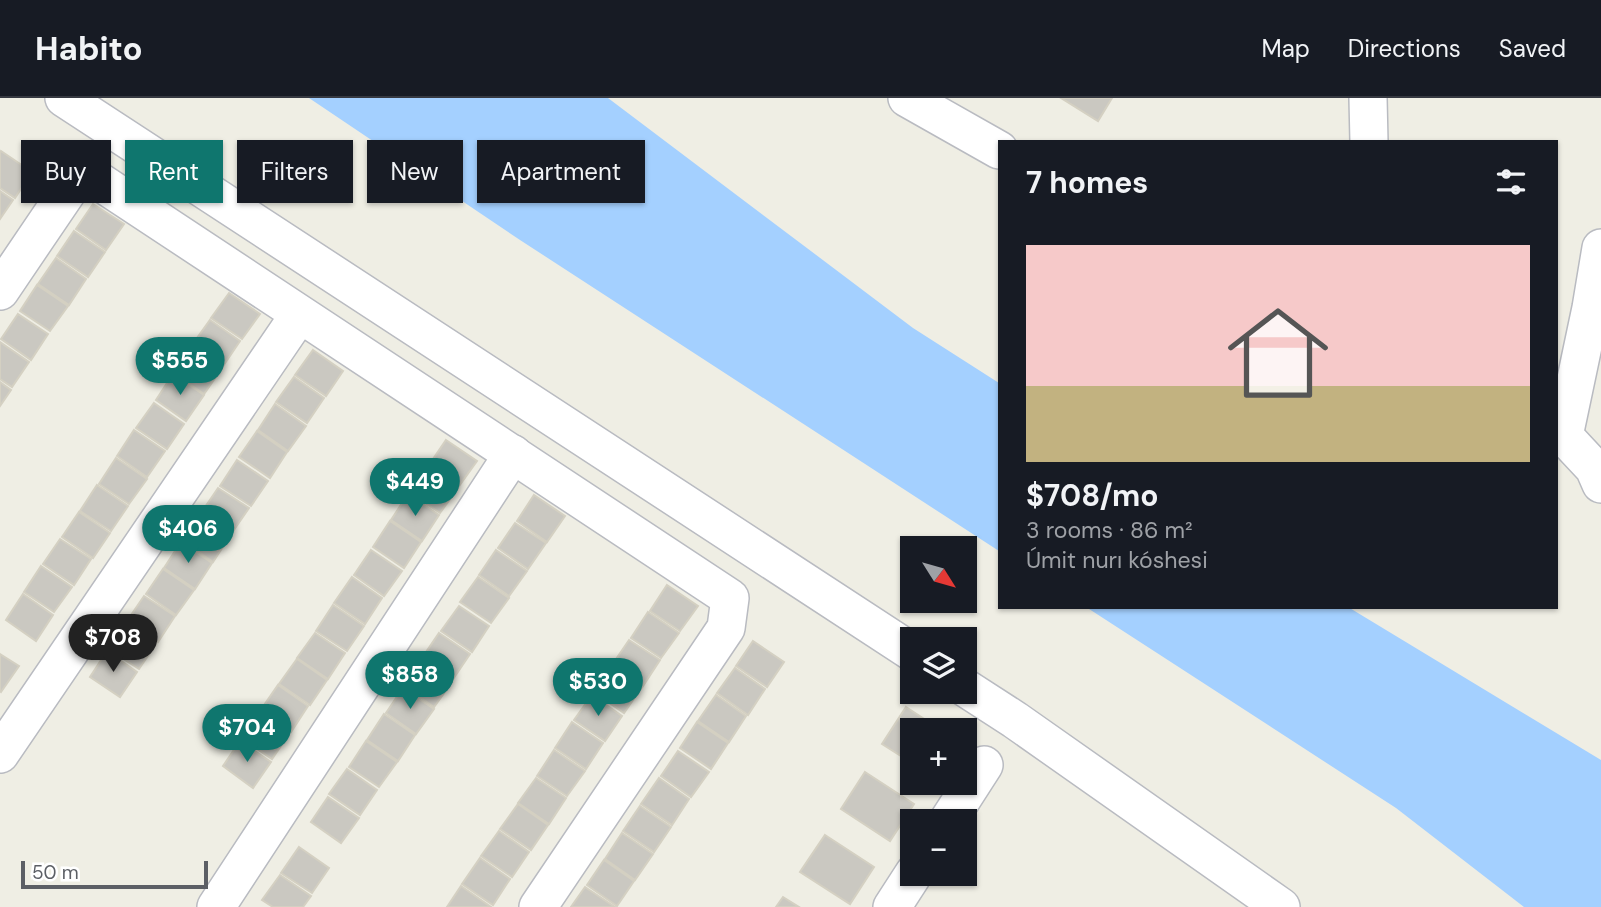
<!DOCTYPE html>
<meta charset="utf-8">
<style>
body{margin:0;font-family:"DM Sans",sans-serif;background:#20242c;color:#f1f3f6;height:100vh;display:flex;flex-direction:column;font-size:26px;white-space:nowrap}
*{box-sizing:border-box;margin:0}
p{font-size:23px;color:#9ea1a6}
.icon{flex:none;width:38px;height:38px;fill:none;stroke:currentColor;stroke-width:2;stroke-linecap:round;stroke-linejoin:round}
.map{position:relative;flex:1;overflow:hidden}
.panel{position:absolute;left:998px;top:42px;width:560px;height:469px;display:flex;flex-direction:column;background:#171b24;border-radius:0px;box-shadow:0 2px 5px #0004}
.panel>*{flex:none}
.top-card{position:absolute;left:21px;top:42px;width:665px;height:63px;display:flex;gap:14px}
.needle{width:46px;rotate:127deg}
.controls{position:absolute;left:900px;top:438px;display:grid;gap:14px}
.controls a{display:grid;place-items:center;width:77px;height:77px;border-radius:0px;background:#171b24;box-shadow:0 2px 5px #0004;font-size:35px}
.scale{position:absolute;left:21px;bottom:18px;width:187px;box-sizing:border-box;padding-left:7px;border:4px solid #5c5f65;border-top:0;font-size:19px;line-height:24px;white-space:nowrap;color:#5c5f65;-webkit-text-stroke:5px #fff;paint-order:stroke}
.price{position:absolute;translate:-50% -60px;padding:0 16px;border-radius:24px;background:#0f766e;color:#fff;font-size:23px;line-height:46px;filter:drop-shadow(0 2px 4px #0008)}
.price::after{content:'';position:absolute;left:50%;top:42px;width:21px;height:16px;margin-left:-10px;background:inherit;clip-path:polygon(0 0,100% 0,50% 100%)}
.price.selected{background:#222;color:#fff}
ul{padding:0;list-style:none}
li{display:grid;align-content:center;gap:14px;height:371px;padding:0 28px}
li span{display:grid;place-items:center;height:217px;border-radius:0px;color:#555}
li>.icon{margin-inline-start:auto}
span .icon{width:126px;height:126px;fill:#fffc;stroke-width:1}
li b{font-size:30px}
h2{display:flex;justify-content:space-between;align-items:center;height:84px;padding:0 28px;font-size:30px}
.pill{padding:0 24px;border-radius:0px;background:#171b24;box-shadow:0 2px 5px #0004;font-size:24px;line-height:63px}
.pill.selected{background:#0f766e;color:#fff}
header{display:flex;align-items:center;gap:42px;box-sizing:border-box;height:98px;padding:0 35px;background:#171b24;border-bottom:2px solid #363941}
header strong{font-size:33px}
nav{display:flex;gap:38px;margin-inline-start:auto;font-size:24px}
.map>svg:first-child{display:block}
.water{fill:#a4d0ff}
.building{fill:#cac8c1;stroke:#d4d0c2;stroke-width:2}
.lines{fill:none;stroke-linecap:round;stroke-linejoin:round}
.minor-casing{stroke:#b9bbc1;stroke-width:40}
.minor{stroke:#fff;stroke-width:37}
</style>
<header>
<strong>Habito</strong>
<nav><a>Map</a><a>Directions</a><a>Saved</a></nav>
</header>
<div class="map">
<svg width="1601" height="809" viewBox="0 0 1601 809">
<rect width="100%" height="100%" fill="#efeee4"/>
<g class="water">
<path d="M 309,0 L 608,0 L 913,230 L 999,285 L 999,453 L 520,142 Z"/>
<path d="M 1086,509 L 1348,509 L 1601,662 L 1601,809 L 1524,809 L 1396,710 Z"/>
</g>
<g class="building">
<path d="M 1061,0 L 1112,0 L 1098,23 Z"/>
<path d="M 1,53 L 32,74 L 15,100 L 0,90 L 0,55 Z"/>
<path d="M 0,93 L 13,102 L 0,121 Z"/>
<path d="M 93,106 L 124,126 L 106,152 L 76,131 Z"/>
<path d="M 74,133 L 105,154 L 88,179 L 57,158 Z"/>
<path d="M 56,160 L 86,181 L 69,207 L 38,186 Z"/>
<path d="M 37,187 L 68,208 L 50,233 L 20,213 Z"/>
<path d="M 229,195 L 260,216 L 242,241 L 211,220 Z"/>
<path d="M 18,216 L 48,236 L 31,262 L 1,241 Z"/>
<path d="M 210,222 L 240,243 L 223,268 L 192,247 Z"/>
<path d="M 0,244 L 29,264 L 12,289 L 0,281 Z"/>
<path d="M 191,250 L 222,270 L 204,296 L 174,275 Z"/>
<path d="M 313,252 L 343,273 L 326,298 L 295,277 Z"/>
<path d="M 173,276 L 204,297 L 186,323 L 156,302 Z"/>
<path d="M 294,279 L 324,300 L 307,325 L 276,304 Z"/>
<path d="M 0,284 L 11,292 L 0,308 Z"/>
<path d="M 154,305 L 184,326 L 167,351 L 136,330 Z"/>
<path d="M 275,306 L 306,328 L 288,353 L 258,332 Z"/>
<path d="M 134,332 L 165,353 L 147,379 L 117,358 Z"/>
<path d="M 257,333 L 287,354 L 270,380 L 239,359 Z"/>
<path d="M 446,342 L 477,363 L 459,388 L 429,367 Z"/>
<path d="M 116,360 L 147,381 L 129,406 L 99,386 Z"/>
<path d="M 237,362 L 268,383 L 251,408 L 220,388 Z"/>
<path d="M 427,369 L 458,390 L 440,415 L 410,395 Z"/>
<path d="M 97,387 L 128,408 L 111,433 L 80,413 Z"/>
<path d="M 218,390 L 249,410 L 231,436 L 201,415 Z"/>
<path d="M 408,396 L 439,417 L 422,443 L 391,422 Z"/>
<path d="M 534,397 L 565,418 L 547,444 L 517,423 Z"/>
<path d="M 79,414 L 110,435 L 93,460 L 62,439 Z"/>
<path d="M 200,417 L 230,438 L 213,464 L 182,442 Z"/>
<path d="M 390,423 L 421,444 L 404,470 L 373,449 Z"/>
<path d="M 515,425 L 546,445 L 528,471 L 498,450 Z"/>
<path d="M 60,441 L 91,461 L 74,487 L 43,466 Z"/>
<path d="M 181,444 L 212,465 L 195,491 L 164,470 Z"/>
<path d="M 371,452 L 402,473 L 384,498 L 354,477 Z"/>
<path d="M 496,452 L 527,473 L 509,498 L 479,477 Z"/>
<path d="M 41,468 L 72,489 L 54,514 L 24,494 Z"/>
<path d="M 163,471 L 194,492 L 176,517 L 146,496 Z"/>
<path d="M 352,479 L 382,500 L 365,526 L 334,505 Z"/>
<path d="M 478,479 L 509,500 L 491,525 L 460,504 Z"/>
<path d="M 667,487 L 698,508 L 680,533 L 650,513 Z"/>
<path d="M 23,496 L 53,517 L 36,543 L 6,522 Z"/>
<path d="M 144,498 L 175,518 L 158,544 L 127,523 Z"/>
<path d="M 333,507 L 364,528 L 347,553 L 316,533 Z"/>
<path d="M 459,508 L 489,528 L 472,554 L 441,533 Z"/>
<path d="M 648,514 L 679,535 L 661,560 L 631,540 Z"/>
<path d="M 125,525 L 156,546 L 139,571 L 108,551 Z"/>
<path d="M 315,535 L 345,555 L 328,581 L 297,560 Z"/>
<path d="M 439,535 L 470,556 L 453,581 L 422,560 Z"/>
<path d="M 629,542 L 660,562 L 643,588 L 612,567 Z"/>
<path d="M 753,543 L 784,564 L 767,589 L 736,568 Z"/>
<path d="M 107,553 L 137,574 L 120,599 L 90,579 Z"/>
<path d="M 0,556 L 19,568 L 1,594 L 0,593 Z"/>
<path d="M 297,561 L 327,582 L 310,607 L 279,586 Z"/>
<path d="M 421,563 L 452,584 L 434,609 L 404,588 Z"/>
<path d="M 611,568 L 642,589 L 624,615 L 594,594 Z"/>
<path d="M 735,570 L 765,591 L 748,617 L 717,595 Z"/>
<path d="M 278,587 L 308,608 L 291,634 L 260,613 Z"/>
<path d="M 403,590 L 434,611 L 416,636 L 386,615 Z"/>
<path d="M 592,597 L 622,618 L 605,643 L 574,622 Z"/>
<path d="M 716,597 L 746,618 L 729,644 L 698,623 Z"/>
<path d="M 906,609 L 941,632 L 912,632 L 912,665 L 882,646 Z"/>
<path d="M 259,615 L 289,636 L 272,661 L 241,640 Z"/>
<path d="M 384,616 L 415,637 L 398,663 L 367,642 Z"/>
<path d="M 572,624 L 603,645 L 586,671 L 555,650 Z"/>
<path d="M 697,624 L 728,645 L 711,671 L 680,650 Z"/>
<path d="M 240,643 L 271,664 L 253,690 L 223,668 Z"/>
<path d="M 366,643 L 397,664 L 379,689 L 349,669 Z"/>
<path d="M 554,652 L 585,673 L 567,698 L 537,678 Z"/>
<path d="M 678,653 L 709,674 L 691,699 L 661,678 Z"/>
<path d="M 347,671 L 377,692 L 360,717 L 329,696 Z"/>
<path d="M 865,674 L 914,706 L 890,743 L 841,711 Z"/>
<path d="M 536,680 L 566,700 L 549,726 L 518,705 Z"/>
<path d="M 659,680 L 689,701 L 672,727 L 641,706 Z"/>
<path d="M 328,699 L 359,720 L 341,745 L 311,724 Z"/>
<path d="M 518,706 L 548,727 L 531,752 L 500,731 Z"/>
<path d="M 640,708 L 671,729 L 654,754 L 623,733 Z"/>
<path d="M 499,733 L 529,754 L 512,779 L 481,758 Z"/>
<path d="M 622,735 L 653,756 L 635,782 L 605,761 Z"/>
<path d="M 825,737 L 874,769 L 850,806 L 800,774 Z"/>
<path d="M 299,749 L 329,770 L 312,795 L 281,775 Z"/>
<path d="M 480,760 L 510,781 L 493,807 L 462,786 Z"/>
<path d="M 604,762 L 634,783 L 617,808 L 587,787 Z"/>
<path d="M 280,777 L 311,798 L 303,809 L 273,809 L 262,802 Z"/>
<path d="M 461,788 L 491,809 L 447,809 Z"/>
<path d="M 585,789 L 615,809 L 571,809 Z"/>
<path d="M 783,799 L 799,809 L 776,809 Z"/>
</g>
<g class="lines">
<defs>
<g id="minor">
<path d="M 64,0 L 912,554"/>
<path d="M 907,0 L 999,52"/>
<path d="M 1368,0 L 1369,44"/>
<path d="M 0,193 L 82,72 L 730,500 L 726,530 L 538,809"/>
<path d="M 1556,334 L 1564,338 L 1594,370 L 1601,386"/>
<path d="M 1564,338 L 1591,210 L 1601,150"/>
<path d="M 964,589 L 1015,622 L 1281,809"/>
<path d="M 0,656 L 299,217"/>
<path d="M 948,723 L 984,667"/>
<path d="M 216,809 L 513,356"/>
<path d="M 892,809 L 914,775"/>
</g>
</defs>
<use href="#minor" class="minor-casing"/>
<use href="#minor" class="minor"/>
</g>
</svg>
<div class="controls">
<a><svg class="needle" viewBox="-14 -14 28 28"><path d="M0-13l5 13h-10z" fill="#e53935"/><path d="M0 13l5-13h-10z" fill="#9ea1a6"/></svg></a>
<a><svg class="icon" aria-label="layers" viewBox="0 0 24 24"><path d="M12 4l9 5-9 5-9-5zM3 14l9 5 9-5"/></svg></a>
<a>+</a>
<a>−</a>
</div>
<div class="scale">50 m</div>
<b class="price" style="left:180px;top:299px">$555</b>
<b class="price" style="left:415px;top:420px">$449</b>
<b class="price" style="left:188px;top:467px">$406</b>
<b class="price selected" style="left:113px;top:576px">$708</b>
<b class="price" style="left:410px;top:613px">$858</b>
<b class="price" style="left:598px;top:620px">$530</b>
<b class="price" style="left:247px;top:666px">$704</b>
<div class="top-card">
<a class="pill">Buy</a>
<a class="pill selected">Rent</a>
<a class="pill">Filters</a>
<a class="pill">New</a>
<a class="pill">Apartment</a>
</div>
<section class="panel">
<h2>7 homes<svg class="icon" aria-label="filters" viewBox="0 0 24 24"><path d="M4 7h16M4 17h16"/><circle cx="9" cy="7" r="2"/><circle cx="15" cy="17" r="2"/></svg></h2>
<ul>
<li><span style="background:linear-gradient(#f6c9c9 65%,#c2b280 0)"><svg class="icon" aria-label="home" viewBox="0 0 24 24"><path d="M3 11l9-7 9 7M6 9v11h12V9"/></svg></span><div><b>$708/mo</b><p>3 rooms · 86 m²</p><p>Úmit nurı kóshesi</p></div></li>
</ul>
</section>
</div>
